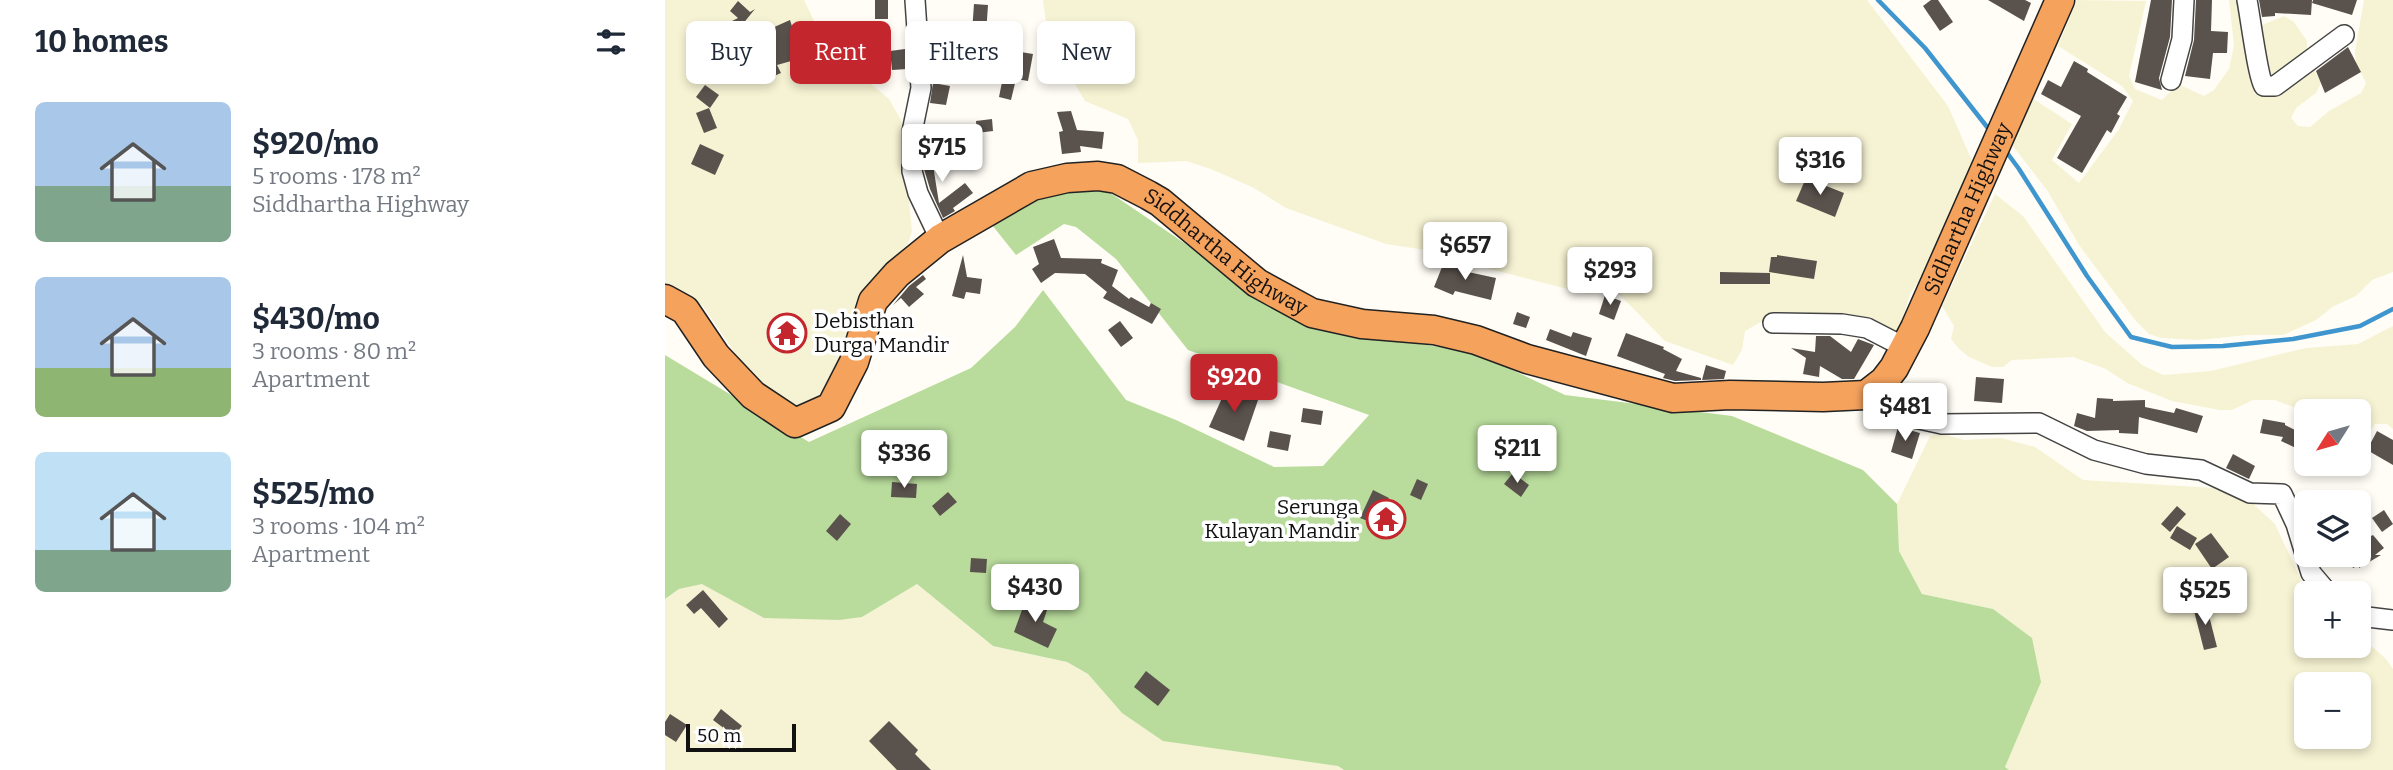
<!DOCTYPE html>
<meta charset="utf-8">
<style>
body{margin:0;font-family:Bitter,serif;background:#f2f2f3;color:#1f2937;height:100vh;display:flex;flex-direction:column;font-size:26px;white-space:nowrap}
*{box-sizing:border-box;margin:0}
p{font-size:23px;color:#747a83}
.icon{flex:none;width:38px;height:38px;fill:none;stroke:currentColor;stroke-width:2;stroke-linecap:round;stroke-linejoin:round}
.map{position:relative;flex:1;overflow:hidden}
.details{display:flex;flex-direction:column;background:#fff;width:665px}
.details>*{flex:none}
.banner{position:absolute;left:21px;top:21px;width:665px;height:63px;display:flex;gap:14px}
.needle{width:46px;rotate:233deg}
.buttons{position:absolute;left:1629px;top:399px;display:grid;gap:14px}
.buttons a{display:grid;place-items:center;width:77px;height:77px;border-radius:10px;background:#fff;box-shadow:0 4px 10px #0003;font-size:35px}
.scale{position:absolute;left:21px;bottom:18px;width:110px;box-sizing:border-box;padding-left:7px;border:4px solid #111;border-top:0;font-size:19px;line-height:24px;white-space:nowrap;color:#111;-webkit-text-stroke:5px #fff;paint-order:stroke}
.price{position:absolute;translate:-50% -60px;padding:0 16px;border-radius:7px;background:#fff;color:#222;font-size:23px;line-height:46px;filter:drop-shadow(0 2px 4px #0008)}
.price::after{content:'';position:absolute;left:50%;top:42px;width:21px;height:16px;margin-left:-10px;background:inherit;clip-path:polygon(0 0,100% 0,50% 100%)}
.price.current{background:#c4262e;color:#fff}
ul{padding:0;list-style:none}
li{display:flex;align-items:center;gap:21px;height:175px;padding:0 35px}
li span{display:grid;place-items:center;flex:none;width:196px;height:140px;border-radius:10px;color:#555}
li>.icon{margin-inline-start:auto}
span .icon{width:84px;height:84px;fill:#fffc;stroke-width:1}
li b{font-size:30px}
h2{display:flex;justify-content:space-between;align-items:center;height:84px;padding:0 35px;font-size:30px}
.chip{padding:0 24px;border-radius:10px;background:#fff;box-shadow:0 4px 10px #0003;font-size:24px;line-height:63px}
.chip.current{background:#c4262e;color:#fff}
main{display:flex;flex:1;min-height:0}
.map>svg:first-child{display:block}
.farmland{fill:#f6f3d4;fill-rule:evenodd}
.forest{fill:#b9dc9c}
.lines{fill:none;stroke-linecap:round;stroke-linejoin:round}
.stream{stroke:#3f96cf;stroke-width:4.5}
.building{fill:#5a524d}
.minor-casing{stroke:#444;stroke-width:22}
.highway-casing{stroke:#222;stroke-width:31}
.minor{stroke:#fff;stroke-width:19}
.highway{stroke:#f5a25d;stroke-width:28}
.labels{text-anchor:middle;stroke-width:7;stroke-linejoin:round;paint-order:stroke}
.street-label{font-size:21px;fill:#111;stroke:#fff}
.poi-label{font-size:21px;fill:#111;stroke:#fff;text-anchor:start}
</style>
<main>
<section class="details">
<h2>10 homes<svg class="icon" aria-label="filters" viewBox="0 0 24 24"><path d="M4 7h16M4 17h16"/><circle cx="9" cy="7" r="2"/><circle cx="15" cy="17" r="2"/></svg></h2>
<ul>
<li><span style="background:linear-gradient(#a9c7e8 60%,#7fa58c 0)"><svg class="icon" aria-label="home" viewBox="0 0 24 24"><path d="M3 11l9-7 9 7M6 9v11h12V9"/></svg></span><div><b>$920/mo</b><p>5 rooms · 178 m²</p><p>Siddhartha Highway</p></div></li>
<li><span style="background:linear-gradient(#a9c7e8 65%,#8fb573 0)"><svg class="icon" aria-label="home" viewBox="0 0 24 24"><path d="M3 11l9-7 9 7M6 9v11h12V9"/></svg></span><div><b>$430/mo</b><p>3 rooms · 80 m²</p><p>Apartment</p></div></li>
<li><span style="background:linear-gradient(#bfe0f5 70%,#7fa58c 0)"><svg class="icon" aria-label="home" viewBox="0 0 24 24"><path d="M3 11l9-7 9 7M6 9v11h12V9"/></svg></span><div><b>$525/mo</b><p>3 rooms · 104 m²</p><p>Apartment</p></div></li>
</ul>
</section>
<div class="map">
<svg width="1728" height="770" viewBox="0 0 1728 770">
<rect width="100%" height="100%" fill="#fffdf5"/>
<g class="farmland">
<path d="M 0,0 L 139,0 L 153,29 L 175,58 L 224,99 L 236,120 L 247,231 L 243,244 L 217,269 L 196,300 L 163,393 L 133,411 L 91,384 L 38,306 L 0,283 Z"/>
<path d="M 378,0 L 1202,0 L 1283,106 L 1308,163 L 1273,254 L 1245,294 L 1233,334 L 1103,318 L 1080,331 L 1077,350 L 1068,365 L 1000,341 L 951,291 L 922,294 L 825,269 L 780,253 L 721,244 L 621,208 L 589,188 L 546,169 L 521,161 L 473,163 L 473,140 L 463,119 L 420,101 L 383,38 Z"/>
<path d="M 1412,0 L 1481,1 L 1464,76 L 1470,89 L 1497,100 L 1513,84 L 1539,96 L 1549,90 L 1564,69 L 1569,45 L 1564,0 L 1580,0 L 1582,19 L 1597,25 L 1619,16 L 1629,22 L 1642,41 L 1642,54 L 1656,83 L 1651,93 L 1631,108 L 1626,118 L 1633,126 L 1645,127 L 1664,111 L 1696,93 L 1701,83 L 1691,63 L 1690,51 L 1699,0 L 1728,0 L 1728,272 L 1707,280 L 1691,296 L 1669,306 L 1651,320 L 1618,335 L 1582,335 L 1534,340 L 1496,338 L 1484,334 L 1470,320 L 1414,245 L 1382,190 L 1347,145 L 1364,96 L 1407,124 L 1387,160 L 1414,183 L 1454,129 L 1468,101 L 1457,86 L 1393,46 Z"/>
<path d="M 1330,194 L 1358,216 L 1440,332 L 1477,365 L 1498,375 L 1546,371 L 1641,348 L 1693,344 L 1728,326 L 1728,429 L 1722,424 L 1710,424 L 1697,444 L 1694,443 L 1694,411 L 1641,412 L 1610,400 L 1588,400 L 1567,410 L 1555,410 L 1507,401 L 1462,383 L 1441,369 L 1408,357 L 1347,360 L 1338,367 L 1327,367 L 1304,357 L 1294,349 L 1286,339 L 1289,326 L 1277,306 Z"/>
<path d="M 1276,433 L 1299,440 L 1336,438 L 1370,447 L 1418,480 L 1550,488 L 1584,500 L 1610,524 L 1640,588 L 1646,593 L 1642,593 L 1642,646 L 1694,646 L 1694,635 L 1721,659 L 1728,669 L 1728,770 L 1344,770 L 1340,767 L 1328,609 L 1257,594 L 1234,551 L 1232,504 L 1265,436 ZM 1642,684 L 1694,684 L 1694,737 L 1642,737 Z"/>
<path d="M 37,583 L 99,618 L 197,617 L 252,584 L 328,646 L 402,662 L 423,674 L 457,713 L 673,766 L 679,770 L 0,770 L 0,599 L 14,589 Z"/>
</g>
<path class="forest" d="M 438,188 L 642,326 L 812,353 L 900,395 L 1067,416 L 1198,470 L 1232,504 L 1234,551 L 1257,594 L 1328,609 L 1367,638 L 1376,682 L 1340,767 L 1344,770 L 679,770 L 673,766 L 498,741 L 457,713 L 423,674 L 402,662 L 328,646 L 252,584 L 197,617 L 174,620 L 99,618 L 37,584 L 14,589 L 0,599 L 0,355 L 144,442 L 306,368 L 350,327 L 378,290 L 461,400 L 511,420 L 609,467 L 658,466 L 704,415 L 523,350 L 451,259 L 411,227 L 399,224 L 351,255 L 327,225 L 390,191 Z"/>
<g class="lines">
<g class="stream">
<path d="M 1213,0 L 1260,48 L 1326,132"/>
<path d="M 1340,150 L 1354,169 L 1422,276 L 1466,337 L 1507,347 L 1558,346 L 1628,339 L 1695,326 L 1728,309"/>
</g>
</g>
<g class="building">
<rect x="210" y="0" width="13" height="19"/>
<path d="M 1266,0 L 1273,0 L 1288,22 L 1275,31 L 1258,6 Z"/>
<path d="M 1323,0 L 1360,0 L 1366,3 L 1359,21 Z"/>
<path d="M 1486,0 L 1507,0 L 1505,37 L 1494,78 L 1497,90 L 1470,82 Z"/>
<path d="M 1531,0 L 1547,0 L 1546,31 L 1563,32 L 1562,53 L 1548,53 L 1545,79 L 1520,76 L 1529,40 Z"/>
<path d="M 1594,0 L 1647,0 L 1646,15 L 1610,13 L 1610,16 L 1597,17 Z"/>
<path d="M 1648,0 L 1692,0 L 1687,15 L 1647,3 Z"/>
<path d="M 73,1 L 85,12 L 90,9 L 59,47 L 49,30 L 73,18 L 65,11 Z"/>
<path d="M 309,4 L 323,5 L 320,49 L 297,47 L 299,31 L 307,32 Z"/>
<path d="M 125,20 L 137,58 L 112,65 L 116,73 L 102,79 L 94,62 L 75,74 L 60,49 Z"/>
<path d="M 39,47 L 55,53 L 47,63 L 36,58 Z"/>
<path d="M 1683,47 L 1696,72 L 1660,93 L 1651,71 Z"/>
<path d="M 240,49 L 242,69 L 227,70 L 225,51 Z"/>
<path d="M 338,49 L 368,54 L 363,81 L 351,79 L 346,100 L 334,97 L 338,77 L 333,76 Z"/>
<path d="M 1409,61 L 1423,69 L 1422,72 L 1462,97 L 1452,114 L 1455,116 L 1446,133 L 1442,130 L 1417,173 L 1392,158 L 1416,116 L 1376,94 L 1383,80 L 1396,87 Z"/>
<path d="M 268,83 L 285,86 L 281,105 L 265,103 Z"/>
<path d="M 40,85 L 54,95 L 45,108 L 31,97 Z"/>
<path d="M 44,108 L 52,128 L 39,133 L 31,113 Z"/>
<path d="M 406,111 L 412,130 L 439,132 L 437,149 L 415,146 L 416,152 L 397,154 L 394,132 L 398,131 L 392,112 Z"/>
<path d="M 327,119 L 328,131 L 312,133 L 311,121 Z"/>
<path d="M 260,129 L 264,142 L 268,142 L 269,159 L 267,159 L 274,203 L 300,183 L 308,193 L 288,208 L 290,211 L 278,218 L 265,189 L 259,169 Z"/>
<path d="M 35,144 L 59,155 L 50,175 L 26,164 Z"/>
<path d="M 1141,178 L 1179,193 L 1170,217 L 1131,201 Z"/>
<path d="M 389,239 L 396,258 L 437,259 L 436,263 L 453,270 L 447,286 L 464,299 L 466,297 L 484,307 L 486,303 L 496,309 L 487,324 L 438,298 L 442,292 L 420,274 L 390,273 L 376,283 L 367,269 L 374,264 L 368,247 Z"/>
<path d="M 298,255 L 302,277 L 317,279 L 315,294 L 301,292 L 299,299 L 287,296 Z"/>
<path d="M 1112,255 L 1152,261 L 1149,279 L 1104,272 L 1106,257 L 1112,257 Z"/>
<path d="M 779,262 L 803,272 L 831,278 L 826,300 L 790,291 L 788,295 L 769,287 Z"/>
<path d="M 1055,272 L 1105,273 L 1105,284 L 1055,284 Z"/>
<path d="M 258,275 L 261,279 L 251,287 L 259,294 L 244,307 L 236,298 L 228,305 L 244,286 Z"/>
<path d="M 940,295 L 956,301 L 949,320 L 934,314 Z"/>
<path d="M 852,312 L 865,317 L 861,328 L 848,324 Z"/>
<path d="M 455,321 L 468,338 L 456,347 L 443,330 Z"/>
<path d="M 118,322 L 134,327 L 128,347 L 112,342 Z"/>
<path d="M 885,329 L 906,337 L 908,332 L 927,338 L 921,356 L 881,340 Z"/>
<path d="M 961,333 L 999,347 L 998,349 L 1017,359 L 1011,371 L 1036,378 L 1036,380 L 1010,381 L 998,378 L 1000,374 L 952,356 Z"/>
<path d="M 1151,336 L 1165,336 L 1186,352 L 1193,339 L 1209,345 L 1189,379 L 1177,379 L 1155,366 L 1154,377 L 1138,374 L 1141,358 L 1126,348 L 1150,352 Z"/>
<path d="M 1041,365 L 1061,371 L 1059,379 L 1037,380 Z"/>
<path d="M 1311,377 L 1339,379 L 1337,403 L 1309,401 Z"/>
<path d="M 562,387 L 593,400 L 579,441 L 544,427 Z"/>
<path d="M 1432,398 L 1448,399 L 1448,401 L 1480,400 L 1480,407 L 1509,413 L 1511,408 L 1538,416 L 1532,433 L 1474,417 L 1473,434 L 1454,433 L 1454,430 L 1422,431 L 1409,426 L 1412,413 L 1430,418 Z"/>
<path d="M 638,408 L 658,411 L 656,425 L 636,422 Z"/>
<path d="M 1598,419 L 1620,423 L 1620,425 L 1642,436 L 1642,442 L 1639,441 L 1635,450 L 1616,441 L 1618,437 L 1595,433 Z"/>
<path d="M 1233,427 L 1255,433 L 1247,459 L 1226,452 Z"/>
<path d="M 605,431 L 626,435 L 623,451 L 602,447 Z"/>
<path d="M 1712,431 L 1728,440 L 1728,465 L 1702,450 Z"/>
<path d="M 257,436 L 267,447 L 254,460 L 244,449 Z"/>
<path d="M 1568,454 L 1590,466 L 1584,479 L 1561,468 Z"/>
<path d="M 848,473 L 864,485 L 856,497 L 839,484 Z"/>
<path d="M 752,479 L 763,484 L 756,500 L 745,495 Z"/>
<path d="M 227,482 L 252,484 L 251,498 L 226,497 Z"/>
<path d="M 708,490 L 724,498 L 718,509 L 732,516 L 726,530 L 695,518 Z"/>
<path d="M 283,492 L 292,502 L 275,516 L 267,506 Z"/>
<path d="M 1512,506 L 1521,514 L 1505,532 L 1496,524 Z"/>
<path d="M 1719,510 L 1728,524 L 1717,532 L 1707,518 Z"/>
<path d="M 175,514 L 186,524 L 172,541 L 161,531 Z"/>
<path d="M 1512,526 L 1532,538 L 1525,550 L 1505,538 Z"/>
<path d="M 1546,533 L 1564,557 L 1547,569 L 1530,544 Z"/>
<path d="M 1708,535 L 1719,548 L 1710,555 L 1716,555 L 1694,568 L 1694,565 L 1688,568 L 1682,555 L 1694,555 L 1694,542 Z"/>
<path d="M 306,558 L 322,559 L 321,573 L 305,572 Z"/>
<path d="M 38,590 L 63,619 L 54,628 L 36,608 L 29,614 L 21,605 Z"/>
<path d="M 361,599 L 383,607 L 378,622 L 392,629 L 383,648 L 349,632 Z"/>
<path d="M 1541,604 L 1552,647 L 1539,650 L 1528,607 Z"/>
<path d="M 481,671 L 505,690 L 493,706 L 469,687 Z"/>
<path d="M 56,709 L 77,726 L 69,736 L 48,720 Z"/>
<path d="M 5,714 L 22,725 L 11,742 L 0,735 L 0,722 Z"/>
<path d="M 224,721 L 253,750 L 250,754 L 266,770 L 232,770 L 204,741 Z"/>
</g>
<g class="lines">
<defs>
<g id="minor">
<path d="M 250,0 L 256,88 L 247,132 L 247,171 L 253,193 L 275,239"/>
<path d="M 1582,0 C 1585,15 1593,78 1599,86 L 1610,86 L 1679,35"/>
<path d="M 1506,80 L 1517,39 L 1519,0"/>
<path d="M 1108,323 L 1177,324 L 1202,328 L 1239,347"/>
<path d="M 1201,395 L 1236,415 L 1277,424 L 1374,423 L 1429,450 L 1481,464 L 1536,470 L 1585,493 L 1617,494 L 1631,524 L 1646,573 L 1663,593"/>
<path d="M 1694,616 L 1728,620"/>
</g>
<g id="highway">
<path id="s1" d="M 0,299 L 20,310 L 51,356 L 88,395 L 130,423 L 166,407 L 189,362 L 208,301 L 232,274 L 275,239 L 367,186 L 402,178 L 433,176 L 452,179 L 483,195 L 495,202 L 592,283 L 647,313 L 697,324 L 769,330 L 811,340 L 862,359 L 1008,398 L 1065,395 L 1158,397 L 1201,395 L 1219,381 L 1229,368 L 1250,328 L 1395,0"/>
</g>
</defs>
<use href="#minor" class="minor-casing"/>
<use href="#highway" class="highway-casing"/>
<use href="#minor" class="minor"/>
<use href="#highway" class="highway"/>
</g>
<defs>
<symbol id="temple-ring" viewBox="-11 -11 22 22"><circle r="9.5" fill="#fff" stroke="#c4262e" stroke-width="1.5"/><path d="M0-6L5-2H3V0L6.5 2.5H4V6H1.5V3h-3V6H-4V2.5H-6.5L-3 0V-2H-5Z" fill="#c4262e"/></symbol>
</defs>
<g fill-rule="evenodd">
<use href="#temple-ring" x="100" y="311" width="44" height="44"/>
<use href="#temple-ring" x="699" y="497" width="44" height="44"/>
</g>
<g class="labels">
<g class="street-label">
<text dy="7" stroke="none"><textPath href="#s1" startOffset="1638">Sidhartha Highway</textPath></text>
<text dy="7" stroke="none"><textPath href="#s1" startOffset="752">Siddhartha Highway</textPath></text>
</g>
<g class="poi-label">
<text x="149" y="328">Debisthan<tspan x="149" dy="24">Durga Mandir</tspan></text>
<text x="694" y="514" text-anchor="end">Serunga<tspan x="694" dy="24">Kulayan Mandir</tspan></text>
</g>
</g>
</svg>
<div class="buttons">
<a><svg class="needle" viewBox="-14 -14 28 28"><path d="M0-13l5 13h-10z" fill="#e53935"/><path d="M0 13l5-13h-10z" fill="#747a83"/></svg></a>
<a><svg class="icon" aria-label="layers" viewBox="0 0 24 24"><path d="M12 4l9 5-9 5-9-5zM3 14l9 5 9-5"/></svg></a>
<a>+</a>
<a>−</a>
</div>
<div class="scale">50 m</div>
<b class="price" style="left:277px;top:184px">$715</b>
<b class="price" style="left:1155px;top:197px">$316</b>
<b class="price" style="left:800px;top:282px">$657</b>
<b class="price" style="left:945px;top:307px">$293</b>
<b class="price current" style="left:569px;top:414px">$920</b>
<b class="price" style="left:1240px;top:443px">$481</b>
<b class="price" style="left:852px;top:485px">$211</b>
<b class="price" style="left:239px;top:490px">$336</b>
<b class="price" style="left:370px;top:624px">$430</b>
<b class="price" style="left:1540px;top:627px">$525</b>
<div class="banner">
<a class="chip">Buy</a>
<a class="chip current">Rent</a>
<a class="chip">Filters</a>
<a class="chip">New</a>
</div>
</div>
</main>
